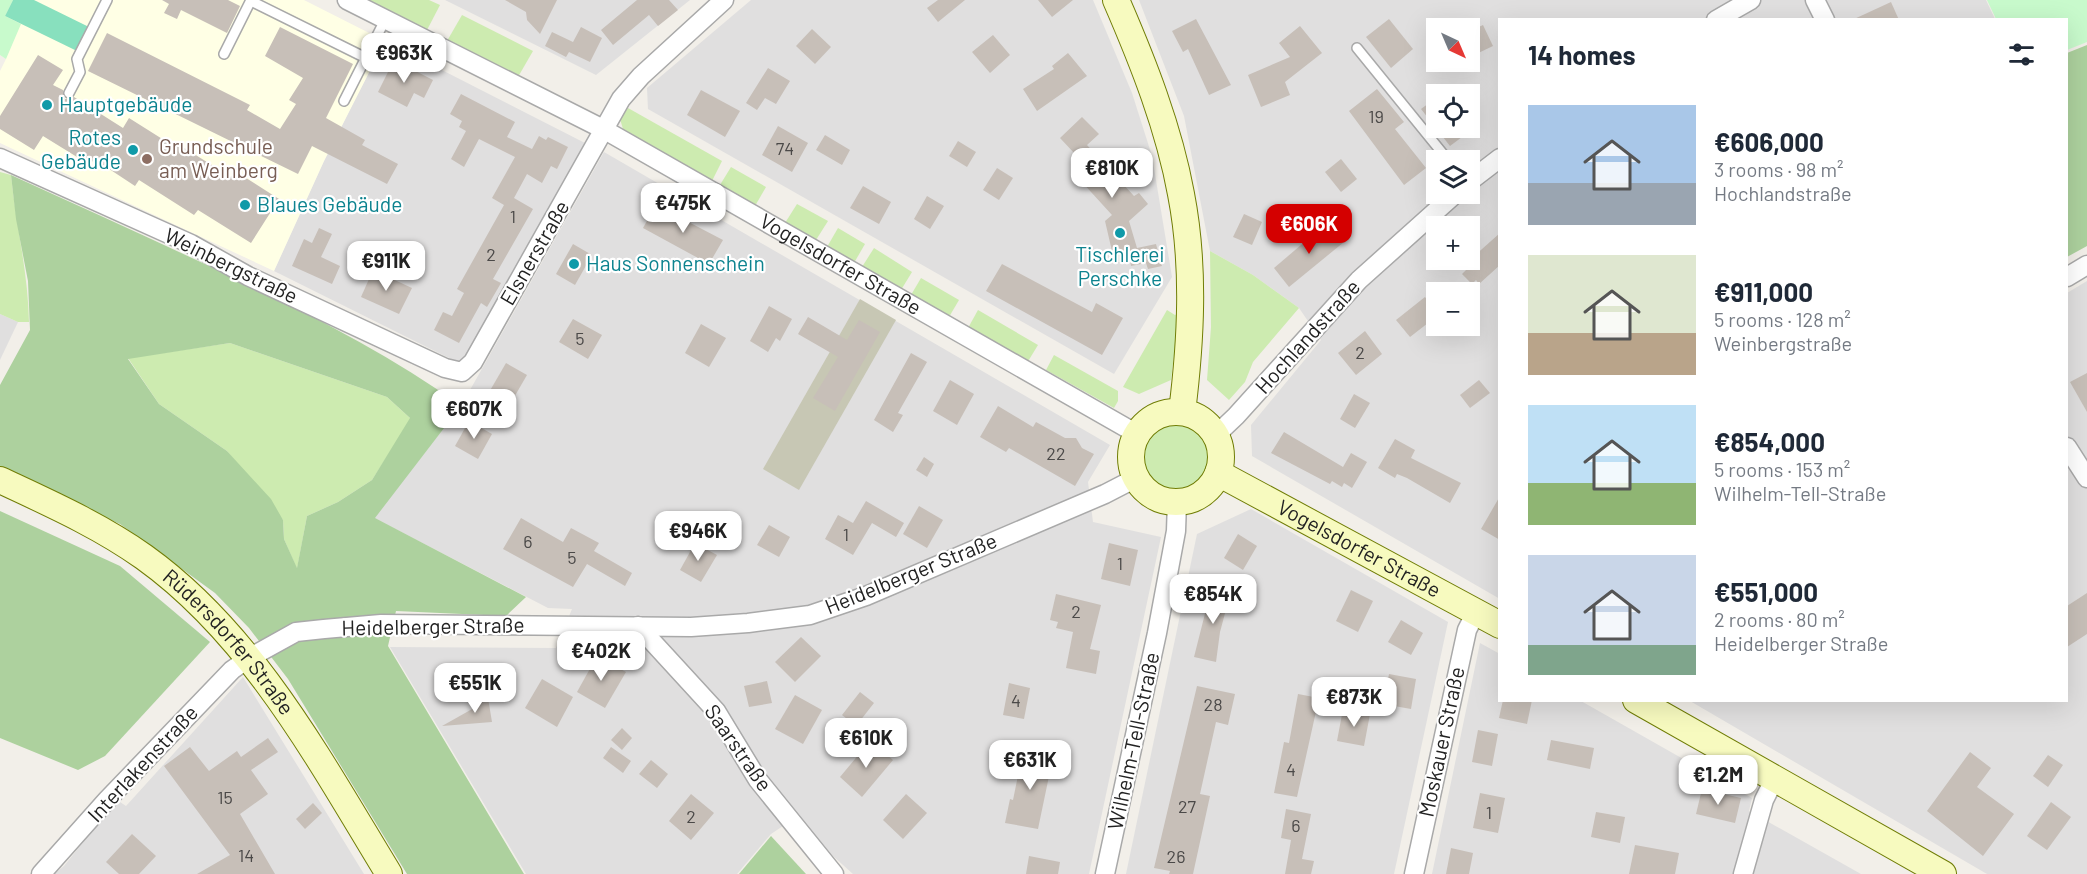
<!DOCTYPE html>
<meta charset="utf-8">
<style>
body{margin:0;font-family:Barlow,sans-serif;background:#f2f2f3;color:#1f2937;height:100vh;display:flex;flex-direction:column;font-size:22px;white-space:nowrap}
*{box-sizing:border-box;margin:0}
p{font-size:20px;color:#747a83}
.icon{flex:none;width:33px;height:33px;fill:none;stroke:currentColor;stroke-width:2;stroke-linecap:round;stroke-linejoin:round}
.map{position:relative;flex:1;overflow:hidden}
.drawer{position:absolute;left:1498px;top:18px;width:570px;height:684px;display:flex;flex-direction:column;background:#fff;border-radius:0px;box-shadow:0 6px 24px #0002}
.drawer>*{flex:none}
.needle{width:39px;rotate:136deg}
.fabs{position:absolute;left:1426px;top:18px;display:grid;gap:12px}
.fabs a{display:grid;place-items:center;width:54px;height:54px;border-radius:0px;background:#fff;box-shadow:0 6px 24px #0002;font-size:30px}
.price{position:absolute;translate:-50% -51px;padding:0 14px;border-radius:12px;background:#fff;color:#222;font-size:20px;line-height:39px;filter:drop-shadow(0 2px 3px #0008)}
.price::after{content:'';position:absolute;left:50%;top:36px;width:18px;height:14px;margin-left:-9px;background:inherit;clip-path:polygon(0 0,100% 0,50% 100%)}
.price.current{background:#d40000;color:#fff}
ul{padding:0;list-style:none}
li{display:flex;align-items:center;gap:18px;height:150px;padding:0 30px}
li span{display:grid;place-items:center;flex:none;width:168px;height:120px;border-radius:0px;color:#555}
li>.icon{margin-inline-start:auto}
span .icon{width:72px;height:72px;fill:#fffc;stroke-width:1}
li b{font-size:26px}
h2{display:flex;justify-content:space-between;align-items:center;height:72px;padding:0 30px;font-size:26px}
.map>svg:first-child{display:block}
.residential{fill:#e0dfdf;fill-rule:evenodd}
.education{fill:#ffffe5}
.construction{fill:#c7c7b4}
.grass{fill:#cdebb0}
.forest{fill:#add19e;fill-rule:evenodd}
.park{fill:#c8facc}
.pitch{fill:#88e0be}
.building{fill:#c7bfb8}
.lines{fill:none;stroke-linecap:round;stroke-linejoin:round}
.lane-casing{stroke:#a9a9a9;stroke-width:12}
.street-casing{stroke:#a9a9a9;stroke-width:21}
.secondary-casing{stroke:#707d05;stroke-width:28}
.lane{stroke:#fff;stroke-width:9}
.street{stroke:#fff;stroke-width:18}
.secondary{stroke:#f7fabf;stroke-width:26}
.culture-dot{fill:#0f9aa8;stroke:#fff;stroke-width:2}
.education-dot{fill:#8d6e63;stroke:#fff;stroke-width:2}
.labels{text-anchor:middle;stroke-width:4.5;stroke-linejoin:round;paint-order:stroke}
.number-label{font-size:18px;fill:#4b4948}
.culture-label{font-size:21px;fill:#0d838f;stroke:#fff;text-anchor:start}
.education-label{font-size:21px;fill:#785e54;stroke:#fff;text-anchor:start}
.street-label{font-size:21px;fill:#222;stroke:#fff}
</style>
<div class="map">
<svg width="2087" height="874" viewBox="0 0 2087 874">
<rect width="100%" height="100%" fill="#f2efe9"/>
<g class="residential">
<path d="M 445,0 L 690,0 L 596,75 Z"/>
<path d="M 751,0 L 1093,0 L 1132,93 L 1152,156 L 1172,277 L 1114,374 L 648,109 L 647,88 Z"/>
<path d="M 1139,0 L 1986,0 L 1995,19 L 1500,20 L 1500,599 L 1252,456 L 1251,425 L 1321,340 L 1299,308 L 1253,275 L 1210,251 L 1184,116 ZM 1437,28 L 1470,28 L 1470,62 L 1437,62 ZM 1437,94 L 1470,94 L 1470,128 L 1437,128 ZM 1437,160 L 1470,160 L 1470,194 L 1437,194 ZM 1437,226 L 1470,226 L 1470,260 L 1437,260 ZM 1437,292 L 1470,292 L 1470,326 L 1437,326 Z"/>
<path d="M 385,41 L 585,143 L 461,364 L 274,271 L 324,161 Z"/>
<path d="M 604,152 L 1110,445 L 1088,482 L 1093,522 L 1161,537 L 1089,874 L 853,874 L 833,856 L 798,816 L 771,834 L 737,874 L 526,874 L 390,647 L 556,648 L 572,609 L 548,608 L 374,518 L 461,406 Z"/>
<path d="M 2087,281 L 2087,874 L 1987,874 L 1690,701 L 2067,700 L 2067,293 Z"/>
<path d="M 0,314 L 18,322 L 0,360 Z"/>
<path d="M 1251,509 L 1448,622 L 1394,874 L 1126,874 L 1197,534 Z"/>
<path d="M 1480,643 L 1500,654 L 1500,700 L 1581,701 L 1752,798 L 1749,811 L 1861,874 L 1432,874 Z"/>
<path d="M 243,677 L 364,874 L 54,874 L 64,866 L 117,800 L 126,806 Z"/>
</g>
<path class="education" d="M 0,0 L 304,0 L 385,41 L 324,161 L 274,271 L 0,143 L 0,71 L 6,59 L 0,55 Z"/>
<path class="construction" d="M 860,299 L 896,320 L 799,490 L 763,469 Z"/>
<g class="grass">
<path d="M 364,0 L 429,0 L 440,5 L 426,32 Z"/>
<path d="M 462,15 L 533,51 L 518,77 L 447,41 Z"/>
<path d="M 628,108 L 722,161 L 712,181 L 623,129 L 620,119 Z"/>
<path d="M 731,167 L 766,187 L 755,206 L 720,185 Z"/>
<path d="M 0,172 L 11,175 C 16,225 28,272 29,322 L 18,322 L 0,314 Z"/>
<path d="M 797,204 L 828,221 L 816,240 L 785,223 Z"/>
<path d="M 838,228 L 865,244 L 854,263 L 827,247 Z"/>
<path d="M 874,248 L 912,272 L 901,290 L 862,267 Z"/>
<path d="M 1210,251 L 1253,275 L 1299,308 L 1253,362 L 1245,382 L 1229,400 L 1207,380 L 1211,327 Z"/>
<path d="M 921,278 L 959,300 L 949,317 L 911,295 Z"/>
<path d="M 978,310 L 1038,345 L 1027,363 L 968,328 Z"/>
<path d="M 1167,310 L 1175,315 L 1179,313 L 1171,380 L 1139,394 L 1123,387 Z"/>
<path d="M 230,343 L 387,397 L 411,419 L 372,480 L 338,502 L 307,516 L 297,569 L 284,539 L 283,520 L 227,451 L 159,404 L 128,358 Z"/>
<path d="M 1054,355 L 1118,391 L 1118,401 L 1114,408 L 1046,370 Z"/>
<circle cx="1176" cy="457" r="34"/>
</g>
<g class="forest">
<path d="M 2087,45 L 2087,246 L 2067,257 L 2067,53 Z"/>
<path d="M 11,175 C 86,209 160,243 235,278 C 313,316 390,355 461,406 L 375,518 L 526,597 L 506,616 L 396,611 L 388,646 L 524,874 L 407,874 L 288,679 L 249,628 L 215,593 L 120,524 L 0,472 L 0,385 L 30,330 L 28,281 L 16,219 ZM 230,343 L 387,397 L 410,418 L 372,480 L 338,502 L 307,516 L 297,568 L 284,539 L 283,520 L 271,499 L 227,451 L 159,404 L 128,359 Z"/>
<path d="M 0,511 L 120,566 L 210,642 L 105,756 L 78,770 L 0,738 Z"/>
<path d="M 771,836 L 806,874 L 739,874 Z"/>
</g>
<g class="park">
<path d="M 0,0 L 13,0 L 5,16 L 21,24 L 6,59 L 0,55 Z"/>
<path d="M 1987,0 L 2087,0 L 2087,42 L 2067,50 L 2067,20 L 1996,19 Z"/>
</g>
<path class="pitch" d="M 13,0 L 34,0 L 89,27 L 77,51 L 5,16 Z"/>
<g class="building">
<path d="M 162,0 L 228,0 L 240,6 L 227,33 L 181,10 L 177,19 L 164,13 L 169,4 Z"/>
<path d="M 505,0 L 557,0 L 540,34 L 527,20 L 526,12 Z"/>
<path d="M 637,0 L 669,0 L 678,10 L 658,26 L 649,15 L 613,45 L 601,30 Z"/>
<path d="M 938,0 L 965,0 L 938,22 L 927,8 Z"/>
<path d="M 1038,0 L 1073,0 L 1052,17 Z"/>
<path d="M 1891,2 L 1899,20 L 1852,20 Z"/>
<path d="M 1196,19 L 1231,85 L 1209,95 L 1188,49 L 1183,52 L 1172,31 Z"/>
<path d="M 1389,19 L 1413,49 L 1391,68 L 1366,37 Z"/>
<path d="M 1483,25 L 1493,46 L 1470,57 L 1470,31 Z"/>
<path d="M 1300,26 L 1322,53 L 1285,82 L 1290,95 L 1261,107 L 1248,75 L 1290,57 L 1279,43 Z"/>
<path d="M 280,27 L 353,64 L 326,118 L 365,140 L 362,145 L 398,164 L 387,184 L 312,146 L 298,174 L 88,71 L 107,33 L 250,105 L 247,110 L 280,129 L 296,104 L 289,100 L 303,78 L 265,56 Z"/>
<path d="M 581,27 L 602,38 L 590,62 L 569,52 L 566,57 L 545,46 L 552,32 L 573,42 Z"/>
<path d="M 812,29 L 831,47 L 815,64 L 796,46 Z"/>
<path d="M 993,35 L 1010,55 L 990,73 L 972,52 Z"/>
<path d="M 1068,53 L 1087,76 L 1037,111 L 1023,89 L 1054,69 L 1052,66 Z"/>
<path d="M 38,55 L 63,70 L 53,85 L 63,90 L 65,99 L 74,97 L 123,128 L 129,118 L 175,147 L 178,144 L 231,177 L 235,171 L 279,199 L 251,243 L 198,210 L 194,215 L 139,180 L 135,186 L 94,159 L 90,165 L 43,136 L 34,150 L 0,129 L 0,116 Z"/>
<path d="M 394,60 L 433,80 L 424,98 L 414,93 L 407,107 L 378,92 Z"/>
<path d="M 768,68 L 790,81 L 776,104 L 765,98 L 757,110 L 746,103 Z"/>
<path d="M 1377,89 L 1404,122 L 1395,129 L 1426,168 L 1404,185 L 1349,111 Z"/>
<path d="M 701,90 L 740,111 L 725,137 L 687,115 Z"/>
<path d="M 461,94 L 515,122 L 507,137 L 532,149 L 539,136 L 546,140 L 548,137 L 568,147 L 557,169 L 551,166 L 542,183 L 527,174 L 514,198 L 533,209 L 493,279 L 501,283 L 487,307 L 481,303 L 459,343 L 434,330 L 443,312 L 452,316 L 464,293 L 457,289 L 504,205 L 492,198 L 515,157 L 479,139 L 464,167 L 451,159 L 466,131 L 459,127 L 462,121 L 450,114 Z"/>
<path d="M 1437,97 L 1437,128 L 1474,128 L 1450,146 L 1421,109 Z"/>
<path d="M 1082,117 L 1099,134 L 1087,145 L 1134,196 L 1139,193 L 1148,204 L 1129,221 L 1137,248 L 1156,244 L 1162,266 L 1148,269 L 1146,263 L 1131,266 L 1130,260 L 1115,264 L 1105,221 L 1112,215 L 1081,181 L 1091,171 L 1060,138 Z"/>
<path d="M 778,126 L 808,143 L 792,172 L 762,155 Z"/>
<path d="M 825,135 L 850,150 L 842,165 L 816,150 Z"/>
<path d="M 958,141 L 976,152 L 967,167 L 949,156 Z"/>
<path d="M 1341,159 L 1357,179 L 1341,192 L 1325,172 Z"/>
<path d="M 997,168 L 1013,178 L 999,200 L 983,190 Z"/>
<path d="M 863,186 L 891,202 L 879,224 L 850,208 Z"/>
<path d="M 927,196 L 944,206 L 930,229 L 914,219 Z"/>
<path d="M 656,205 L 723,240 L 709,264 L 643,228 Z"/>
<path d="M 1244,214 L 1262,222 L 1252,245 L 1233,237 Z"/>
<path d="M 1328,222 L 1344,242 L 1289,287 L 1274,268 Z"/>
<path d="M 319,228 L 332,234 L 321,257 L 340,266 L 332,284 L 292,266 L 304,239 L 312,243 Z"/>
<path d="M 1500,233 L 1500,265 L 1479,284 L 1476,280 L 1472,284 L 1462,274 L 1467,269 L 1463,266 Z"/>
<path d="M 573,244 L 592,255 L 575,285 L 556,274 Z"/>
<path d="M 1002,264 L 1092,312 L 1096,303 L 1123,318 L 1102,355 L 986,291 Z"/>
<path d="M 373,270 L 412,288 L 399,314 L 361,297 Z"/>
<path d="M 1425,297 L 1437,312 L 1437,316 L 1410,337 L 1396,320 Z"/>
<path d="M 769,306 L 792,319 L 780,341 L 776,338 L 768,352 L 750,341 Z"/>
<path d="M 808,317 L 847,340 L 859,320 L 880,332 L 835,411 L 813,398 L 838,357 L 798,334 Z"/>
<path d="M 573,319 L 602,335 L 588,359 L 559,342 Z"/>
<path d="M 701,324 L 726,338 L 709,367 L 685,353 Z"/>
<path d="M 1365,331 L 1382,354 L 1356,375 L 1338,353 Z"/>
<path d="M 911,353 L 927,362 L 898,413 L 903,415 L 893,432 L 874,420 Z"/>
<path d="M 506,363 L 527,375 L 509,406 L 488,394 Z"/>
<path d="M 2087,373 L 2087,412 L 2070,382 Z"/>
<path d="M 950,380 L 974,394 L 957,425 L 933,411 Z"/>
<path d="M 1479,380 L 1490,393 L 1470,408 L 1460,395 Z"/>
<path d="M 1354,394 L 1370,403 L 1355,428 L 1340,419 Z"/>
<path d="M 998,406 L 1033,427 L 1036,422 L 1065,438 L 1076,438 L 1082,448 L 1094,454 L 1075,486 L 1009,448 L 1006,452 L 980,437 Z"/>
<path d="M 469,421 L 492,434 L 478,459 L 455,446 Z"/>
<path d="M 1284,432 L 1343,467 L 1351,453 L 1367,462 L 1352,488 L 1344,483 L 1342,487 L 1332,481 L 1330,484 L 1271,453 Z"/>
<path d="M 1395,439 L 1415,450 L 1411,458 L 1461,483 L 1450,503 L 1407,478 L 1397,474 L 1395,478 L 1378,468 Z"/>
<path d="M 924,457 L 934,464 L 927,477 L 916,470 Z"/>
<path d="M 1500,496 L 1500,540 L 1481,529 Z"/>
<path d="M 866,501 L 904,523 L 896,537 L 872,523 L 853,555 L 825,539 L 838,515 L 853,523 Z"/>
<path d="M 919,506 L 943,520 L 927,548 L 903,534 Z"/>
<path d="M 521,518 L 563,542 L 571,528 L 599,543 L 594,551 L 632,573 L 625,586 L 587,564 L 573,587 L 503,549 Z"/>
<path d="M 769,525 L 790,537 L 779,557 L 757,545 Z"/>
<path d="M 1238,534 L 1257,546 L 1243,570 L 1224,558 Z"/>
<path d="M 695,543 L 717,555 L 701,582 L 680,570 Z"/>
<path d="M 1109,543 L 1138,550 L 1130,586 L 1101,579 Z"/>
<path d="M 1212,586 L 1231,591 L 1220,632 L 1216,662 L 1194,657 Z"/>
<path d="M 1351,590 L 1373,601 L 1358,632 L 1336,621 Z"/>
<path d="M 2087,593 L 2087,634 L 2067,647 L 2067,606 Z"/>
<path d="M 1056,594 L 1101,605 L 1090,649 L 1100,651 L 1096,674 L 1066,668 L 1073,632 L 1056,628 L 1058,622 L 1050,620 Z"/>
<path d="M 1401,620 L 1423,633 L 1411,655 L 1388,642 Z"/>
<path d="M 801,637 L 821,656 L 795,682 L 775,662 Z"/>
<path d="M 597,656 L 626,672 L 605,708 L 577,692 Z"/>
<path d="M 1389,674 L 1416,679 L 1411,709 L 1383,704 Z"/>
<path d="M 542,679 L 573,697 L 557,727 L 525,708 Z"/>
<path d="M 767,681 L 772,703 L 749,707 L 744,686 Z"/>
<path d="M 1009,683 L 1030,688 L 1024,719 L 1003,715 Z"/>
<path d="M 1197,686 L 1235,694 L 1228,725 L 1216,722 L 1200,794 L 1210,796 L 1193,874 L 1169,874 L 1170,871 L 1154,868 Z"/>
<path d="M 860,692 L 874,703 L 856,726 L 842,715 Z"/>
<path d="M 1298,694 L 1319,698 L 1297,797 L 1274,793 L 1284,742 L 1289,743 Z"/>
<path d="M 795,695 L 822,710 L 803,744 L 775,729 Z"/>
<path d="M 488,698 L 492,722 L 442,726 L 474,708 L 473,699 Z"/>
<path d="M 1503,700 L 1532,700 L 1527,724 L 1499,718 Z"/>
<path d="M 1343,709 L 1370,714 L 1364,746 L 1337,741 Z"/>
<path d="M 622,728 L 632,738 L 622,750 L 611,740 Z"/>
<path d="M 1478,730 L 1498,734 L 1492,766 L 1472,762 Z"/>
<path d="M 268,738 L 278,752 L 251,770 L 268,794 L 240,814 L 275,874 L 197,874 L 230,855 L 164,766 L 190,747 L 209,771 L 237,751 L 241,757 Z"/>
<path d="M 1551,740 L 1594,748 L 1590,769 L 1547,760 Z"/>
<path d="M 870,741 L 893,760 L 862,797 L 840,777 Z"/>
<path d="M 611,747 L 631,761 L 623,773 L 603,758 Z"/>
<path d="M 1023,751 L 1053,757 L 1038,829 L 1005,823 L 1010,799 L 1013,800 Z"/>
<path d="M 1970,752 L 1991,768 L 1977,787 L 2014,814 L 1983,856 L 1927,811 Z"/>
<path d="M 2048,755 L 2063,765 L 2048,787 L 2033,776 Z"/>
<path d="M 651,760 L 668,774 L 657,788 L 639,774 Z"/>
<path d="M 1702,789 L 1741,798 L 1735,823 L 1696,814 Z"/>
<path d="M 1480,793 L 1505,798 L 1498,833 L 1473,828 Z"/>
<path d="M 691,794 L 714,813 L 691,840 L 669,821 Z"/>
<path d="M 906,794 L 927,813 L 903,839 L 883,820 Z"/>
<path d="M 2051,802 L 2071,817 L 2047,850 L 2027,836 Z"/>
<path d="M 313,803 L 322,813 L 305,829 L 296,819 Z"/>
<path d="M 1286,809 L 1311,814 L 1302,859 L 1314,861 L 1311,874 L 1285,874 L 1291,840 L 1281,838 Z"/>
<path d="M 1596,812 L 1625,817 L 1620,843 L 1591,837 Z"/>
<path d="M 132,834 L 156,856 L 139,874 L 119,874 L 106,862 Z"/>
<path d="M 1635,845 L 1679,853 L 1675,874 L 1629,874 Z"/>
<path d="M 1451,848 L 1473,853 L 1469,874 L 1446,874 Z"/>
<path d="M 1029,856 L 1060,862 L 1058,874 L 1026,874 Z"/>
</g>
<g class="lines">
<defs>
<g id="lane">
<path d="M 251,1 L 366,58"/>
<path d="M 1357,48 L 1448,160"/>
<path d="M 224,54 L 251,0"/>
<path d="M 69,93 L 80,72 L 77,59 L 107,0"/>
<path d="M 344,101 L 385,20"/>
</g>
<g id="street">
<path id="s1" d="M 347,0 L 603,129 L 1137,434"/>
<path d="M 1815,0 L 1825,20"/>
<path d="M 1716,20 L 1751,0"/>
<path d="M 0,158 L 191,244 L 248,276 L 445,368 L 462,372 L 473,362 L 621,99 L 641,76 L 724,0"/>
<path d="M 1470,181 L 1500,158"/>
<path d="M 2067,277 L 2087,265"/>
<path d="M 1216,435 L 1236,416 L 1359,280 L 1455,194"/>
<path d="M 2067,447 L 2087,478"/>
<path d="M 638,626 L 716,711 L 758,780 L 834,874"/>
<path d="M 41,874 L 107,800 L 232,670 L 249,658 L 296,632 L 324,629 L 381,624 L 691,627 L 748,623 L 810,615 L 866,596 L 1105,494 L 1136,478"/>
<path d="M 1105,874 L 1157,633 L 1176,531 L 1177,502"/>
<path d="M 1414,874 L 1467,630 L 1476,612"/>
<path d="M 1743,874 L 1764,800 L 1775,778"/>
</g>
<g id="secondary">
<path d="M 1116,0 C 1143,62 1169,128 1181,194 C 1195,266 1191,340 1182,412"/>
<circle cx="1176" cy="457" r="45"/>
<path id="s2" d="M 1218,473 L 1500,625"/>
<path id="s3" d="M 0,480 C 49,503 99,525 144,557 C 253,635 320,761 389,874"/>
<path d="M 1636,700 L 1943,874"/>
</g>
</defs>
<use href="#lane" class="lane-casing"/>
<use href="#street" class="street-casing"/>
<use href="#secondary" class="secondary-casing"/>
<use href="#lane" class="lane"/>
<use href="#street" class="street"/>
<use href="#secondary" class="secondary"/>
</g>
<g class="culture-dot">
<circle cx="47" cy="105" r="6"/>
<circle cx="133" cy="150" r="6"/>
<circle cx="245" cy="205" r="6"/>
<circle cx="1120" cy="233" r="6"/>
<circle cx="574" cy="264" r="6"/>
</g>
<circle class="education-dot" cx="147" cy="159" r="6"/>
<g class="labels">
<g class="number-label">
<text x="1376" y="123">19</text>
<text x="785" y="155">74</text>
<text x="513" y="223">1</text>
<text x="491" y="261">2</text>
<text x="580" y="345">5</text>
<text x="1360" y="359">2</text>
<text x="1056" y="460">22</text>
<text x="846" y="541">1</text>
<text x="528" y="548">6</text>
<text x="572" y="564">5</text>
<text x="1120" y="570">1</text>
<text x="1076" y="618">2</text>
<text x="1016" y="707">4</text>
<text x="1213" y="711">28</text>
<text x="1291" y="776">4</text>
<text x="225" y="804">15</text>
<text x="1187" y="813">27</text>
<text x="1489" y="819">1</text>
<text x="691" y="823">2</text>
<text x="1296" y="832">6</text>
<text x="246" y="862">14</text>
<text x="1176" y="863">26</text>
</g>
<g class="culture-label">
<text x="59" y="112">Hauptgebäude</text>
<text x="121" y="145" text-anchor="end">Rotes<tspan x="121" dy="24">Gebäude</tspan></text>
<text x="257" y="212">Blaues Gebäude</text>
<text x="1120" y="262" text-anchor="middle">Tischlerei<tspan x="1120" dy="24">Perschke</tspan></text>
<text x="586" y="271">Haus Sonnenschein</text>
</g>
<g class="education-label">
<text x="159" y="154">Grundschule<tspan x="159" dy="24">am Weinberg</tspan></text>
</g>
<g class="street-label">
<text transform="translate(535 253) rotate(-60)" y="7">Elsnerstraße</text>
<text dy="7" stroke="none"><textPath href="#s1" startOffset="560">Vogelsdorfer Straße</textPath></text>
<text transform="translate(231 266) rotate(26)" y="7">Weinbergstraße</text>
<text transform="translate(1308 337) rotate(-48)" y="7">Hochlandstraße</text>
<text dy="7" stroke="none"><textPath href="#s2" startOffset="160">Vogelsdorfer Straße</textPath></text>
<text transform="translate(911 574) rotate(-22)" y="7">Heidelberger Straße</text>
<text transform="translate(433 627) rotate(-1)" y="7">Heidelberger Straße</text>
<text dy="7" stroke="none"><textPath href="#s3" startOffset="284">Rüdersdorfer Straße</textPath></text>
<text transform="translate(1134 741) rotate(-78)" y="7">Wilhelm-Tell-Straße</text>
<text transform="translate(1442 742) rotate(-78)" y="7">Moskauer Straße</text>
<text transform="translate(738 748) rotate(55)" y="7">Saarstraße</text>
<text transform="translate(143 764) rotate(-47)" y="7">Interlakenstraße</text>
</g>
</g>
</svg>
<div class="fabs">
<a><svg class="needle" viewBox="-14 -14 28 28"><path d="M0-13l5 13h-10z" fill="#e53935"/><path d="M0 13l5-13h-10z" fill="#747a83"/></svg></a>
<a><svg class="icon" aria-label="locate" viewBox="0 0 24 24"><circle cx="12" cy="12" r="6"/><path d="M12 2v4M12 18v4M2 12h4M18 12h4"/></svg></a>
<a><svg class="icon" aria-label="layers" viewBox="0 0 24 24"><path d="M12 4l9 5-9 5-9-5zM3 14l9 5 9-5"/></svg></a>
<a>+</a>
<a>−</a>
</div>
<b class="price" style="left:404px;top:84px">€963K</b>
<b class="price" style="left:1112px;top:199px">€810K</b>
<b class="price" style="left:683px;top:234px">€475K</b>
<b class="price current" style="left:1309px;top:255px">€606K</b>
<b class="price" style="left:386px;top:292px">€911K</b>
<b class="price" style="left:474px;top:440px">€607K</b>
<b class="price" style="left:698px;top:562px">€946K</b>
<b class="price" style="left:1213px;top:625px">€854K</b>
<b class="price" style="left:601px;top:682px">€402K</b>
<b class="price" style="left:475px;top:714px">€551K</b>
<b class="price" style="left:1354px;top:728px">€873K</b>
<b class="price" style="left:866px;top:769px">€610K</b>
<b class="price" style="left:1030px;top:791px">€631K</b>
<b class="price" style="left:1718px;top:806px">€1.2M</b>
<section class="drawer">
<h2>14 homes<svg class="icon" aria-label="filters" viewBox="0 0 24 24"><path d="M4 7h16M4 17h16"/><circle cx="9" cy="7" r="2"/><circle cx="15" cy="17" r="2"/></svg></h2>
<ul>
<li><span style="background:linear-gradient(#a9c7e8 65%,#9aa5b1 0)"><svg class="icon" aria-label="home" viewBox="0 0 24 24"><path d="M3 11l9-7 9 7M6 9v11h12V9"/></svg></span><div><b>€606,000</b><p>3 rooms · 98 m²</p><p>Hochlandstraße</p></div></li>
<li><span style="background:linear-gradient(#dfe7d0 65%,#b9a48a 0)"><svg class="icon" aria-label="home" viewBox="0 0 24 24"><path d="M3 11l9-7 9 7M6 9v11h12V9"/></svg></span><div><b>€911,000</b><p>5 rooms · 128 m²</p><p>Weinbergstraße</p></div></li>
<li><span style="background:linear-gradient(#bfe0f5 65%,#8fb573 0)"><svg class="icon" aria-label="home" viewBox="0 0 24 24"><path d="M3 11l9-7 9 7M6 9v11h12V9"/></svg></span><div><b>€854,000</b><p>5 rooms · 153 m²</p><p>Wilhelm-Tell-Straße</p></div></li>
<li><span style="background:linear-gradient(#c9d6e8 75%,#7fa58c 0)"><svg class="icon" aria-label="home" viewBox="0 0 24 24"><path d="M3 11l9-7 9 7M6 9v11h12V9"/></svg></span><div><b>€551,000</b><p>2 rooms · 80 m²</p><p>Heidelberger Straße</p></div></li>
</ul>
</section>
</div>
